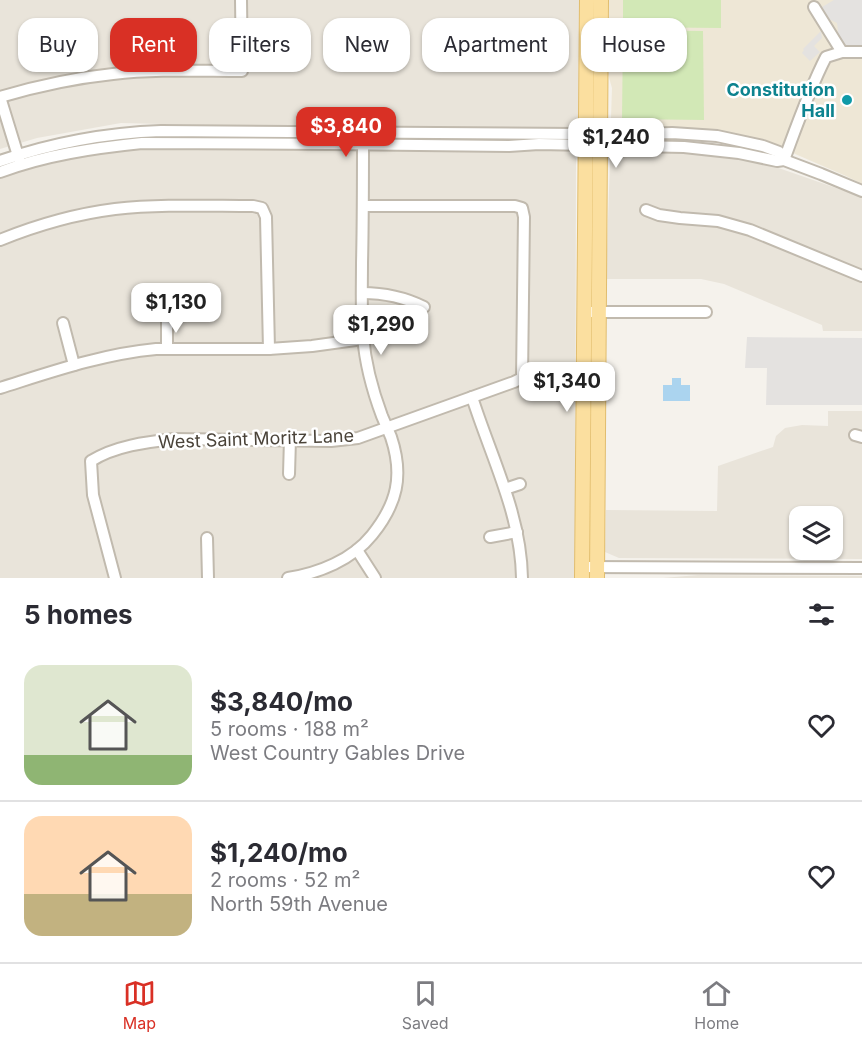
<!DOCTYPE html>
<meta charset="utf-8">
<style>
body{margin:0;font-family:Inter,sans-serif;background:#f2f2f3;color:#2b2b33;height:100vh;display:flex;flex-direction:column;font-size:22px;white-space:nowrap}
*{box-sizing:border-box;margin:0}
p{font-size:20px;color:#7c7c81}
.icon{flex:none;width:33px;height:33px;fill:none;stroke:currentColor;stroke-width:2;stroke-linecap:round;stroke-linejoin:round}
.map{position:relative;height:578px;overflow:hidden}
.sheet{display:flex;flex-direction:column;background:#fff;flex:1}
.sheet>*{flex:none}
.hud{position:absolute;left:18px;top:18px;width:826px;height:54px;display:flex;gap:12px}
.fabs{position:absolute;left:789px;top:506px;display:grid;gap:12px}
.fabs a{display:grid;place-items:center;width:54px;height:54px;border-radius:12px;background:#fff;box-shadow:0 2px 4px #0004;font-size:30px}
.price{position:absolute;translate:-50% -51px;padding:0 14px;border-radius:12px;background:#fff;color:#222;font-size:20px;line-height:39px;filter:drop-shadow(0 2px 3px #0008)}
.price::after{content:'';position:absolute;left:50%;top:36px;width:18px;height:14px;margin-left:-9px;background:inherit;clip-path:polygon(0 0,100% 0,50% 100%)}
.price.current{background:#d93025;color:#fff}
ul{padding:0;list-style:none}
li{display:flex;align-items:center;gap:18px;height:150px;padding:0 24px}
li+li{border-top:2px solid #e1e1e2}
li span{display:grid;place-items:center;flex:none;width:168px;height:120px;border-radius:18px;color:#555}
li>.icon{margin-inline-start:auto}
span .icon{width:72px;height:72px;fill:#fffc;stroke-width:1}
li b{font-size:26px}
h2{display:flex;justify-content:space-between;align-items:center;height:72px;padding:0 24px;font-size:26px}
.chip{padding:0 21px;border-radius:18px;background:#fff;box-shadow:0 2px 4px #0004;font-size:21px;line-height:54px}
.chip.current{background:#d93025;color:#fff}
.tabs{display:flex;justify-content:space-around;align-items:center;height:84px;border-top:2px solid #e1e1e2;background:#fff;font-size:16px;color:#7c7c81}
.tabs a{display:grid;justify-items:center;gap:3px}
.tabs .current{color:#d93025}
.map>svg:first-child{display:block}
.residential{fill:#e9e4da;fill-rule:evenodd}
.education{fill:#eee7d6}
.green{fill:#d2e8b6}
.parking{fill:#e4e2e0}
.water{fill:#abd4ef}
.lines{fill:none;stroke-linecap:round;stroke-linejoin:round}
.minor-casing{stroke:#c1baae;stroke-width:14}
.major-casing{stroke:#e1bd6e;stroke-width:16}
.minor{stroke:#fff;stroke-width:10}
.major{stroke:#fbdf9f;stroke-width:14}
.culture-dot{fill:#0f9aa8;stroke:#fff;stroke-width:2}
.labels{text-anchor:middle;stroke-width:5;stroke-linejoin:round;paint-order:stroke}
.culture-label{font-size:18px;font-weight:bold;fill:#0d838f;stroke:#fff;text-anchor:end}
.street-label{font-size:18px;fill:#4a4339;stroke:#fff}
</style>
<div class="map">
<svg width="862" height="578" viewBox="0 0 862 578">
<rect width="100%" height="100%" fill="#f5f2ec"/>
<g class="residential">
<path d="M 0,0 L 582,0 L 580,123 L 579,125 L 573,129 L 289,127 L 121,123 L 37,138 L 0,149 Z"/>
<path d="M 218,148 L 568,151 L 576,158 L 575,578 L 0,578 L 0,178 L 45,164 L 87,154 L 130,149 Z"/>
<path d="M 619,149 L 693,149 L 767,164 L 862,197 L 862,331 L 823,331 L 822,325 L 724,284 L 701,279 L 606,279 L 610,161 L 612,155 L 614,151 Z"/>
<path d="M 828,411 L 862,411 L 862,559 L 619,558 L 605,552 L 606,510 L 717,511 L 718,466 L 773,447 L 776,436 L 785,428 L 802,425 L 828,426 ZM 800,516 L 832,516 L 832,549 L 800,549 Z"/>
<path d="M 698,575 L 862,576 L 862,578 L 663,578 Z"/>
</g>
<path class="education" d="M 609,0 L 862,0 L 862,184 L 846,176 L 779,147 L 732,134 L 699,129 L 617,127 L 611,118 L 612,88 L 608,74 Z"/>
<g class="green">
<path d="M 623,0 L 721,0 L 721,28 L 623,27 Z"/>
<path d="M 623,30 L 703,31 L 704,120 L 622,119 Z"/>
</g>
<g class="parking">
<path d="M 834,0 L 862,0 L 862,49 L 850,49 L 835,34 L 838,31 L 837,23 L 829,19 L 822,7 Z"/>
<path d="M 821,31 L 822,38 L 814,46 L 820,52 L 810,61 L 802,53 L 804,50 L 803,49 Z"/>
<path d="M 747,337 L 862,338 L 862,405 L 766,405 L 767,368 L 745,368 Z"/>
</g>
<path class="water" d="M 672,378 L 681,378 L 681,385 L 690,385 L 690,401 L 663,401 L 663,385 L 672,385 Z"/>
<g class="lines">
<defs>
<g id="minor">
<path d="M 814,7 L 842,52"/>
<path d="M 0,97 C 37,86 74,78 113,74 C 155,69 199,71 242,71 L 241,0"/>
<path d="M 0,97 L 19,159"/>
<path d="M 784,160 C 797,125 809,90 826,57 L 842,52 L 862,52"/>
<path d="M 0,161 C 52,143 106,133 161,131 L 578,134 L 644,134 L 672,133 L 717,136 L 763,146 L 779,152 L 784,160"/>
<path d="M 0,172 C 45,155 94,148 142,143 L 329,144 L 509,146 L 539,144 L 684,147 L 739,153 L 777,161 L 784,160 L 821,174 L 862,191"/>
<path d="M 646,210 L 659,215 L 680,218 L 718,221 L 750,230 L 862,276"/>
<path d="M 0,240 C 37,225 75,214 115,209 C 161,204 207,206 253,206 L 262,208 L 266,217 L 269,349"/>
<path d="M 362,293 C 385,293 404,297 424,307"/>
<path d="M 584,312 L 706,312"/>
<path d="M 63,323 L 74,365"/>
<path d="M 167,349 L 167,304"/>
<path d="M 0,388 C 51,372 102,354 156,349 L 269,349 L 312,346 L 363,339"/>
<path d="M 472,397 C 491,457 521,514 522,578"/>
<path d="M 855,435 L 862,437"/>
<path d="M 289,474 L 290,439"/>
<path d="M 505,489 L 520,484"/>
<path d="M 490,537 L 517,532"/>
<path d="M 207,538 L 208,578"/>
<path d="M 357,550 L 375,578"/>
<path d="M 582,567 L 862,568"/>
<path d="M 115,578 L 93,495 L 91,461 C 115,446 146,442 174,439 L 331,441 L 358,438 L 514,382 L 522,378 L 524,217 L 522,208 L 515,206 L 363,206"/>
<path d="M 288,578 C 319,573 352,560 372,535 C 397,504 404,476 391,437 C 388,430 385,423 382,416 C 373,392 365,361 363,336 C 361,312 362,287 362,263 C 363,222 363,180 363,139"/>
</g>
<g id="major">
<path d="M 582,578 L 587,0"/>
<path d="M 597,578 L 601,0"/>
</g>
</defs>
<use href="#minor" class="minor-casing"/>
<use href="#major" class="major-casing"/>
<use href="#minor" class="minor"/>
<use href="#major" class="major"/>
</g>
<circle class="culture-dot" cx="847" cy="100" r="6"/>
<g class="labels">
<g class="culture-label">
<text x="835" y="96">Constitution<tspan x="835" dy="21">Hall</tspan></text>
</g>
<g class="street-label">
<text transform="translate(256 439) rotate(-2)" y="6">West Saint Moritz Lane</text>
</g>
</g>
</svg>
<div class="fabs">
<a><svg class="icon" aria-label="layers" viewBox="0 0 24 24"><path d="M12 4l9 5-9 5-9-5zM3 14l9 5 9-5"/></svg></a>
</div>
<b class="price current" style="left:346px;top:158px">$3,840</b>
<b class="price" style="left:616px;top:169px">$1,240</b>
<b class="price" style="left:176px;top:334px">$1,130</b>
<b class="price" style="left:381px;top:356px">$1,290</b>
<b class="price" style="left:567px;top:413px">$1,340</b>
<div class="hud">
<a class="chip">Buy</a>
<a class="chip current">Rent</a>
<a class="chip">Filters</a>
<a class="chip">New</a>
<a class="chip">Apartment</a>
<a class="chip">House</a>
</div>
</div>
<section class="sheet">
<h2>5 homes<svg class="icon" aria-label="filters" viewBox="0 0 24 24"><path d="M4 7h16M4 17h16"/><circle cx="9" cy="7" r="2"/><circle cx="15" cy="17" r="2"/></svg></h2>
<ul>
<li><span style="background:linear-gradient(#dfe7d0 75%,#8fb573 0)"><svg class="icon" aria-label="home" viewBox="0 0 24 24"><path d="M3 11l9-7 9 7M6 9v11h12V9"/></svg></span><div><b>$3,840/mo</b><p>5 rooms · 188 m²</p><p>West Country Gables Drive</p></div><svg class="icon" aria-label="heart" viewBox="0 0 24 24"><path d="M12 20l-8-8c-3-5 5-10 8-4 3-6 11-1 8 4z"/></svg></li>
<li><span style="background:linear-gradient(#ffd9b3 65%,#c2b280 0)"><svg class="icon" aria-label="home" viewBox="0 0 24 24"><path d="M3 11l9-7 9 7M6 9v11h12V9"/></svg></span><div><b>$1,240/mo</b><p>2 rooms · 52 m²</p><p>North 59th Avenue</p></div><svg class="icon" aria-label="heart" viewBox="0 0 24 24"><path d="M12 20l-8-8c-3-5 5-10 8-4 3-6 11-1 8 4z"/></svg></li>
</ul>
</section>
<nav class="tabs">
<a class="current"><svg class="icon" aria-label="map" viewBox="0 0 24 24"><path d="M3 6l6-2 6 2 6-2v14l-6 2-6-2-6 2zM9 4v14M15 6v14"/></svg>Map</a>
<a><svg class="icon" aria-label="saved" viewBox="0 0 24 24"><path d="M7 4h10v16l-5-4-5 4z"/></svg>Saved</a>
<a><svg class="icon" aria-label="home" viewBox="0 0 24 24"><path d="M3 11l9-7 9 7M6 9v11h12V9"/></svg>Home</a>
</nav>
